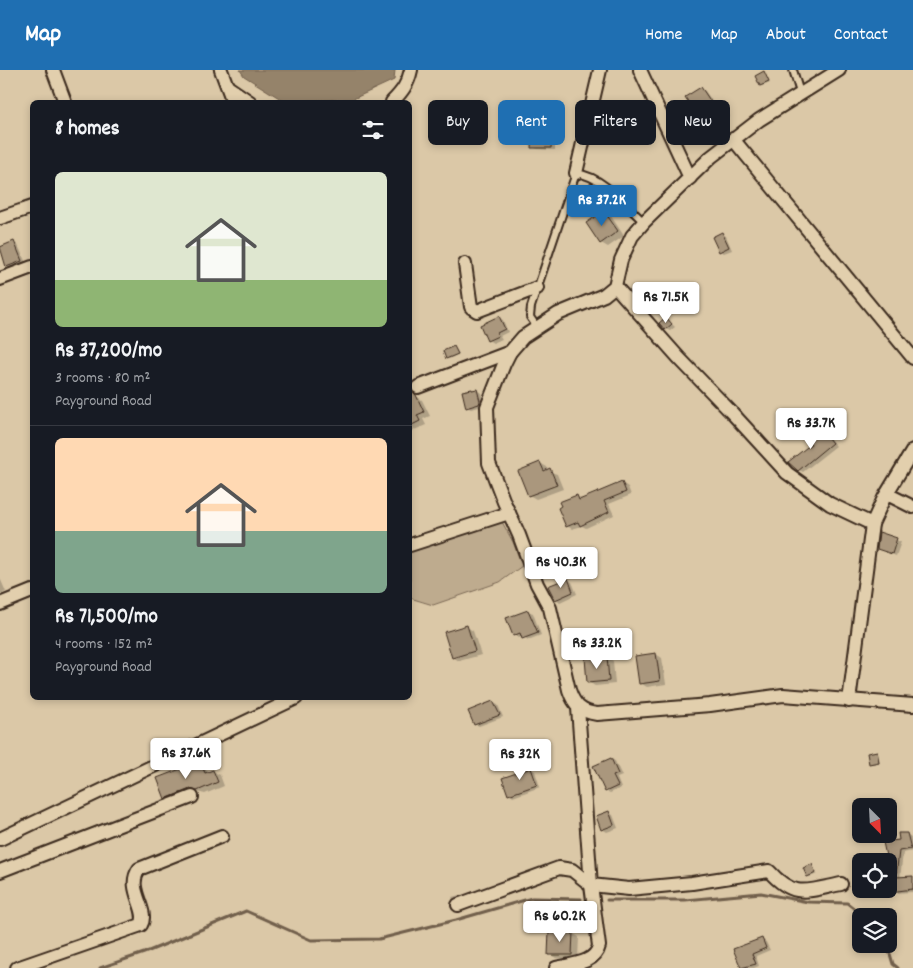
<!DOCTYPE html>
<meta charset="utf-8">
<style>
body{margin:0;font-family:Dekko,sans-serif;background:#242831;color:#f1f3f6;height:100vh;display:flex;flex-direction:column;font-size:19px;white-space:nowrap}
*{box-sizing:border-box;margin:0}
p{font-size:16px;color:#9ea1a6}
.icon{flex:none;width:28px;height:28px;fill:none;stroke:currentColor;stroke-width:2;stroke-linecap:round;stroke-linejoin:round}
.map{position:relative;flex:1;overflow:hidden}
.drawer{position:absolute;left:30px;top:30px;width:382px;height:600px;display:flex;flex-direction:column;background:#171b24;border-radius:8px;box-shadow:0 2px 8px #0003}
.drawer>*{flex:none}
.hud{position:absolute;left:428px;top:30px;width:410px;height:45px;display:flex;gap:10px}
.needle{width:32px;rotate:156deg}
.controls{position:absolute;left:852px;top:728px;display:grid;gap:10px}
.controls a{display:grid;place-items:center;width:45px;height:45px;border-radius:8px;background:#171b24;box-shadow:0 2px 8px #0003;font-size:25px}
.price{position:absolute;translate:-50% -42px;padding:0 11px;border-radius:5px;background:#fff;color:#222;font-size:16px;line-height:32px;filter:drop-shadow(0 1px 2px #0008)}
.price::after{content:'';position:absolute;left:50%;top:30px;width:15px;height:11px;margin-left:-8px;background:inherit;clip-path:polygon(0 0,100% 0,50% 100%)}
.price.on{background:#1f6fb2;color:#fff}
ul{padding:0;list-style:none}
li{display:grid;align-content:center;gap:10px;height:265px;padding:0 25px}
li+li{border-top:1px solid #363941}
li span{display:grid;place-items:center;height:155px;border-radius:8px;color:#555}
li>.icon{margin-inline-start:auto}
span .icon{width:90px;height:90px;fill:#fffc;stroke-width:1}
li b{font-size:21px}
h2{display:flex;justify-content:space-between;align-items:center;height:60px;padding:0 25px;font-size:21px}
.chip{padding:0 18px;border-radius:8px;background:#171b24;box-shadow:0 2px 8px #0003;font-size:18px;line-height:45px}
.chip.on{background:#1f6fb2;color:#fff}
header{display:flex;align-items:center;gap:30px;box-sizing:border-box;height:70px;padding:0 25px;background:#1f6fb2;color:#fff}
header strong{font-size:24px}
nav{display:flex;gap:28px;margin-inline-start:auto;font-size:18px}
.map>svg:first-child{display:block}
.green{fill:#beab8e;stroke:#7c6a56}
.water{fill:#95836b;stroke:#715f4c}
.shadow{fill:#0003}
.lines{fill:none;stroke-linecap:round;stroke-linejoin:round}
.stream{stroke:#715f4c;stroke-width:3}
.building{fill:#aa977d;stroke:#3b2a1e}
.service-casing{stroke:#3b2a1e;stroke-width:10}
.minor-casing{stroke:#3b2a1e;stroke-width:16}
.service{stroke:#e2cfad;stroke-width:6}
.minor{stroke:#e2cfad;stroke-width:12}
</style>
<header>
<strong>Map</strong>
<nav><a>Home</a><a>Map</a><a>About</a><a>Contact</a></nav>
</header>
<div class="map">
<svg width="913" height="898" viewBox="0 0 913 898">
<rect width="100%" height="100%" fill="#dbc8a7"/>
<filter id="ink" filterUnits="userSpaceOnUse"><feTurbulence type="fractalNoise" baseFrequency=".02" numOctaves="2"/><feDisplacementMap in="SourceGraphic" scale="10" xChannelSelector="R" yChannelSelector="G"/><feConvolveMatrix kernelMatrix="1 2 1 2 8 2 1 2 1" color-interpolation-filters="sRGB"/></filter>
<g filter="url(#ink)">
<path class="green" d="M 501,450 L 513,472 L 522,496 L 500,512 L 433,535 L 410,528 L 410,474 L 419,464 L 441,463 Z"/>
<path class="water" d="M 240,0 L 395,0 L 394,10 L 353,29 L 284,31 L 244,6 Z"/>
<g class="shadow">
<path d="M 764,3 L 770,13 L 762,16 L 761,15 Z"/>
<path d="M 701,18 L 705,21 L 717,38 L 722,36 L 726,38 L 730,47 L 709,57 L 705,54 Z"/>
<path d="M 551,58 L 555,60 L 555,80 L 537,79 L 533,77 Z"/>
<path d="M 604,142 L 611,146 L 624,166 L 608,177 L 601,173 Z"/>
<path d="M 722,164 L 726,166 L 732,180 L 724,183 L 720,181 Z"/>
<path d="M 14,173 L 18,175 L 26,193 L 12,199 L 7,196 L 0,178 Z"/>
<path d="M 499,248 L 503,250 L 508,262 L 500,266 L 502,269 L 493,273 L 488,270 L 482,256 Z"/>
<path d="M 666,248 L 675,257 L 670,261 L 666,259 Z"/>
<path d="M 454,277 L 459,284 L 449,289 L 447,288 Z"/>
<path d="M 477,320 L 481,323 L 484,334 L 484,336 L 471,339 L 467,337 Z"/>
<path d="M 416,326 L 422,330 L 430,346 L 423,349 L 426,355 L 412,361 L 410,360 L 410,329 Z"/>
<path d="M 820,360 L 824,362 L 836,376 L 803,402 L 799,400 Z"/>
<path d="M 540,393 L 547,397 L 548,401 L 557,404 L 563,419 L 536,429 L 529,425 L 520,402 Z"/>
<path d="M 622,413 L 628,417 L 631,425 L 609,434 L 614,445 L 586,458 L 582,456 L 572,459 L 567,456 L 577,426 L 583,430 Z"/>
<path d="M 880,464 L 901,472 L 896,486 L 878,479 Z"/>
<path d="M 0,508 L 6,522 L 0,524 Z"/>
<path d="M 568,510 L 572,512 L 577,524 L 560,532 L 556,529 Z"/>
<path d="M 528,541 L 533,543 L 541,565 L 528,570 L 523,566 L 519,568 L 514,565 Z"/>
<path d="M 467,557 L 473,561 L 481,585 L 459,591 L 453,587 Z"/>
<path d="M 656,584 L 662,588 L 666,614 L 647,617 L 640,613 Z"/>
<path d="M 607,587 L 613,591 L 615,614 L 595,616 L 588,612 Z"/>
<path d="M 493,633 L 498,635 L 503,647 L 479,656 L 475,654 Z"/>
<path d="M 877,682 L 878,683 L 880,693 L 872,694 L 870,693 Z"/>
<path d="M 611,689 L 615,691 L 622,706 L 617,708 L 621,718 L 610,723 L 606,721 Z"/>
<path d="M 191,693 L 199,699 L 202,697 L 210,702 L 213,701 L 220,705 L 224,716 L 205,724 L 197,722 L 173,732 L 166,728 L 184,699 Z"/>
<path d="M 531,699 L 535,701 L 540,717 L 513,727 L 509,724 Z"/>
<path d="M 609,743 L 613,745 L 618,758 L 607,762 L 602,759 Z"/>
<path d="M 907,764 L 911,767 L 913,781 L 903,783 L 900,808 L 913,807 L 913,822 L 896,823 L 892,821 L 890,792 L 884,773 L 901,772 Z"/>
<path d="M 812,796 L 817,804 L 810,807 L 808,806 Z"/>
<path d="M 460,825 L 461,826 L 454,830 L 453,829 L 452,827 Z"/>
<path d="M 572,863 L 579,867 L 578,889 L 556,888 L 549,884 Z"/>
<path d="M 762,869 L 766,872 L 770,880 L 756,886 L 759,896 L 754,898 L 742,898 L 735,880 Z"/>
</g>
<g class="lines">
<g class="stream">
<path d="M 607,830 L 685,830 L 761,823 L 808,832 L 847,833 L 864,846"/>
<path d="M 887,874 L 893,894 L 898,898"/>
<path d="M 100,898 L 144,883 L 246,841 L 311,870 L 379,869 L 456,850 L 532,828 L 581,829"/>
</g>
</g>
<g class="building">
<path d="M 764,1 L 769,12 L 760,16 L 755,6 Z"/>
<path d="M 701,17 L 715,38 L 722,35 L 727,44 L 704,55 L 685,27 Z"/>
<path d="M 532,56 L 552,57 L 551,78 L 531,78 Z"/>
<path d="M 604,141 L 618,161 L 600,174 L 586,153 Z"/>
<path d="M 722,162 L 729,177 L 719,182 L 712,167 Z"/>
<path d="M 14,171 L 22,191 L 6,197 L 0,177 Z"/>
<path d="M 499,246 L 505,259 L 497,263 L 498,266 L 487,271 L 480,255 Z"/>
<path d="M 666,247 L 672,254 L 665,260 L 659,253 Z"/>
<path d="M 454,276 L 458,284 L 446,289 L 443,281 Z"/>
<path d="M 410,317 L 411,320 L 416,325 L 424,342 L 417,345 L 420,351 L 410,356 Z"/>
<path d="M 472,319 L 472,320 L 477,319 L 480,331 L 479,334 L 466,338 L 462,321 Z"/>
<path d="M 820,358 L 832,373 L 798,401 L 788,392 L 811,374 L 807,369 Z"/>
<path d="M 540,392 L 544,401 L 550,398 L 557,415 L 528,426 L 518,401 Z"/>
<path d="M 622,412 L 626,422 L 604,431 L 609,442 L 580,456 L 578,452 L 566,457 L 558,438 L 561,436 L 559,432 L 577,425 L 579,430 Z"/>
<path d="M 879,462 L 897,468 L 892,484 L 877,479 Z"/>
<path d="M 568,508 L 573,522 L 555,530 L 548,516 Z"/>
<path d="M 528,540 L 538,563 L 522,569 L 520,563 L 513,566 L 506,548 Z"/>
<path d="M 467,555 L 475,581 L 452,588 L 444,562 Z"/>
<path d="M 656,583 L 660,611 L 639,614 L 635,586 Z"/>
<path d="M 607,586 L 609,611 L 587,613 L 585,588 Z"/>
<path d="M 493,631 L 500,645 L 474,655 L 468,641 Z"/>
<path d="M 877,681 L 879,692 L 869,694 L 867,683 Z"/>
<path d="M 611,688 L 618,704 L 613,706 L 618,716 L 605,722 L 593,696 Z"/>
<path d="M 191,691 L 194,699 L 202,696 L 205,703 L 213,700 L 218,712 L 197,721 L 190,719 L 165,729 L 157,708 L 183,698 L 182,695 Z"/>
<path d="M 531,698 L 537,715 L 508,725 L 502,708 Z"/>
<path d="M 609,741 L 614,755 L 601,760 L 596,746 Z"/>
<path d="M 898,763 L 907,763 L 911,779 L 899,781 L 896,807 L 913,806 L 913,819 L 890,822 L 889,816 L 889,791 L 887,791 L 883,772 L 899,770 Z"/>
<path d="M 812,794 L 816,803 L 807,807 L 803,798 Z"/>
<path d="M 549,861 L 573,862 L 572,885 L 548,885 Z"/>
<path d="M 762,868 L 766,878 L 752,884 L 756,894 L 741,898 L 733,879 Z"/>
</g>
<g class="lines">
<defs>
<g id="service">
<path d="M 793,0 L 800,23"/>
<path d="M 537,257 L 530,247 L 531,237 L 576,103 C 604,107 624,134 644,152"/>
</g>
<g id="minor">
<path d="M 53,0 L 65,32"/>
<path d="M 221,0 L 233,32"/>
<path d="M 640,0 L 690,108"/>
<path d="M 839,0 L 759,50 L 711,87 L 644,152 L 632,166 L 621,190 L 615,216 L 604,225 L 558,244 L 523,267 L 510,282 L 504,294 L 487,337 L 489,393 L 504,432 L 519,465 L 537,514 L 550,538 L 569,620 C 574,635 581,642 597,644 L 710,635 L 783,625 L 913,635"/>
<path d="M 228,17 L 250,32"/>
<path d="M 392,32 C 402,22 408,14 411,0"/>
<path d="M 733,69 L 913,288"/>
<path d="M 576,103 L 600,0"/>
<path d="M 0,148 L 32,137"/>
<path d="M 465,194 L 471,237 L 477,241 L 537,218"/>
<path d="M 0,209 L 32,197"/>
<path d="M 615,216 L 679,288 L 733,344 L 787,403 L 830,434 L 872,454"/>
<path d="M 418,317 L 510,282"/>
<path d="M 887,424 L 913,437"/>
<path d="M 410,475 L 509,443"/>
<path d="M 0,534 L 32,521"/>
<path d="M 849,631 L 872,454 L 884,428 L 913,380"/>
<path d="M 0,769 L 296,628"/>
<path d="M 0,801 L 192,727"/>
<path d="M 458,835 L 559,798 L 572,800 L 591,815 L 629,819 L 692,813 L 769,801 C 794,829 807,821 841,814"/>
<path d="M 17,898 L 141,855 C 150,840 125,819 139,799 L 222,766"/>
<path d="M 556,898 C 571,894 595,894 599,876 L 591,815 L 578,638"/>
</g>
</defs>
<use href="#service" class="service-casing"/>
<use href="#minor" class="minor-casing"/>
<use href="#service" class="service"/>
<use href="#minor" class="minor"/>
</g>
</g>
</svg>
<div class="controls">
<a><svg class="needle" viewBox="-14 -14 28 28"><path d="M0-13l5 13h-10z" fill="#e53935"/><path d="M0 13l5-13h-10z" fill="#9ea1a6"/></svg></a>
<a><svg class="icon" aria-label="locate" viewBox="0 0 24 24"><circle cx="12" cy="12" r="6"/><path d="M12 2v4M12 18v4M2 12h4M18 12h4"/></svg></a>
<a><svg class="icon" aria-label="layers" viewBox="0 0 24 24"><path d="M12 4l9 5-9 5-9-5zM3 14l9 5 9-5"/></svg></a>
</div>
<b class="price on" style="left:602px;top:157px">Rs 37.2K</b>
<b class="price" style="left:666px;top:254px">Rs 71.5K</b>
<b class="price" style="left:811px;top:380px">Rs 33.7K</b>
<b class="price" style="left:561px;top:519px">Rs 40.3K</b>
<b class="price" style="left:597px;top:600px">Rs 33.2K</b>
<b class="price" style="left:186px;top:710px">Rs 37.6K</b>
<b class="price" style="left:520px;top:711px">Rs 32K</b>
<b class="price" style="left:560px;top:873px">Rs 60.2K</b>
<div class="hud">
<a class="chip">Buy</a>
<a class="chip on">Rent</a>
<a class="chip">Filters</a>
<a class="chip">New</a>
</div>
<section class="drawer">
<h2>8 homes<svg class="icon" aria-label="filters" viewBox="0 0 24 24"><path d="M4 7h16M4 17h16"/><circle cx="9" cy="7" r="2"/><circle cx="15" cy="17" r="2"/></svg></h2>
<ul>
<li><span style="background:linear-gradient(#dfe7d0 70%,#8fb573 0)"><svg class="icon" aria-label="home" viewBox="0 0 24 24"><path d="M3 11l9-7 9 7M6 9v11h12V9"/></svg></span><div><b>Rs 37,200/mo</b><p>3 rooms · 80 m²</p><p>Payground Road</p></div></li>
<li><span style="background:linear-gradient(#ffd9b3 60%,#7fa58c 0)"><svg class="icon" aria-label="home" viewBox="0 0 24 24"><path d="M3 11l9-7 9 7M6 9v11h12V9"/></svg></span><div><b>Rs 71,500/mo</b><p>4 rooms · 152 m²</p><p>Payground Road</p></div></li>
</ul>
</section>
</div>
